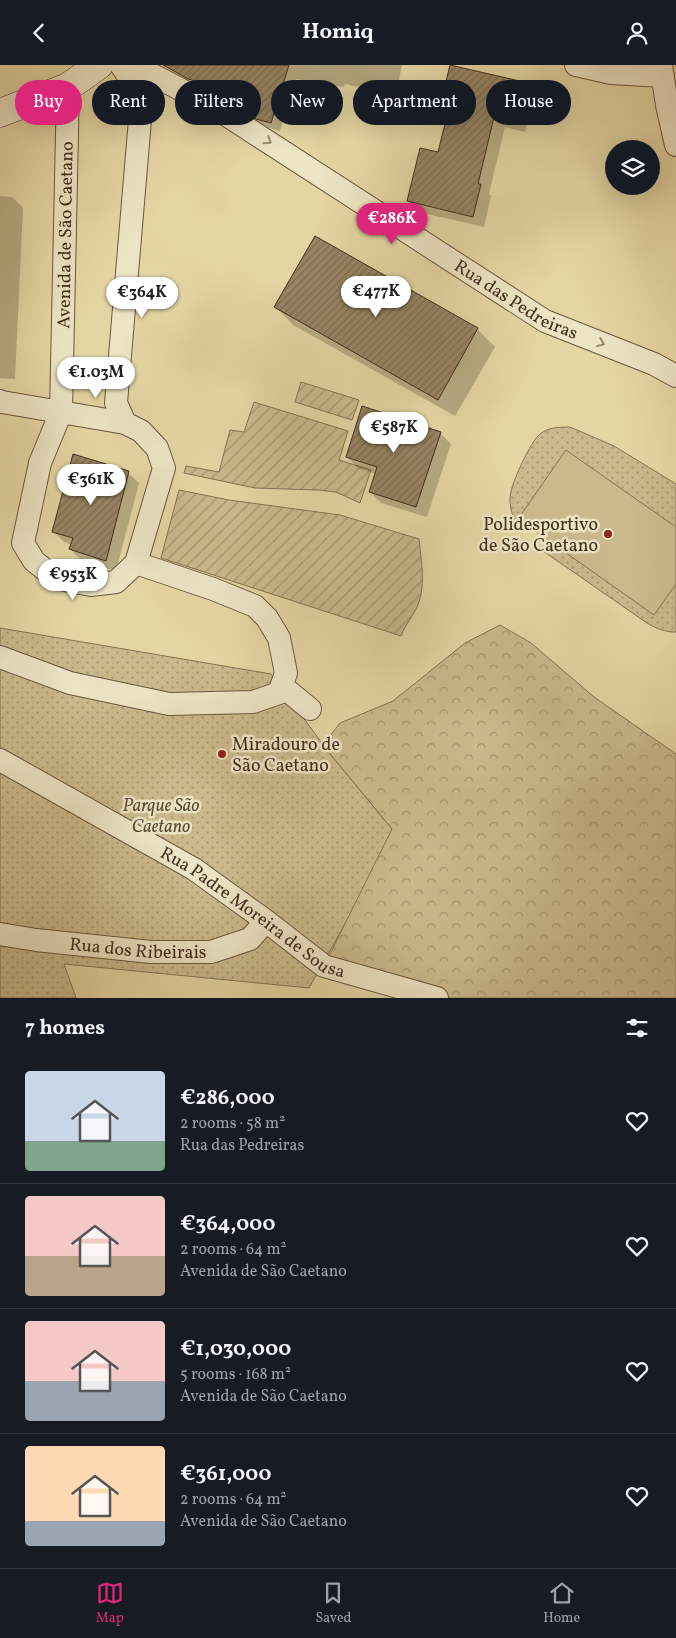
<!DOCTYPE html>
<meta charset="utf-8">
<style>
body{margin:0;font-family:Vollkorn,serif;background:#242831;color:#f1f3f6;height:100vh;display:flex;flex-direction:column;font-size:19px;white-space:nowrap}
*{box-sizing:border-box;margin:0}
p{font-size:16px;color:#9ea1a6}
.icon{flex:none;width:28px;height:28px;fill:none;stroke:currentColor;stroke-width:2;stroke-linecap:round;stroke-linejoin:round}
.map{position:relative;height:933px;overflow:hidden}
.sheet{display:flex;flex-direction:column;background:#171b24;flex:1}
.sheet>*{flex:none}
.top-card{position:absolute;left:15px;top:15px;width:646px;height:45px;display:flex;gap:10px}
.buttons{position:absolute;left:605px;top:75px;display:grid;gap:10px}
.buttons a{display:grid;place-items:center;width:55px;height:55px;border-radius:50%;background:#171b24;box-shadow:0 5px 20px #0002;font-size:25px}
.price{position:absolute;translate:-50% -42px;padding:0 11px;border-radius:18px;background:#fff;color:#222;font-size:16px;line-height:32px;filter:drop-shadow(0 1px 2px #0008)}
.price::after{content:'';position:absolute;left:50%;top:30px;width:15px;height:11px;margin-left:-8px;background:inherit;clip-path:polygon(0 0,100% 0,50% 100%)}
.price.current{background:#db2777;color:#fff}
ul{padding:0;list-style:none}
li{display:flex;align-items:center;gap:15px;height:125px;padding:0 25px}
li+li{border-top:1px solid #363941}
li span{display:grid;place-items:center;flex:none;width:140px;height:100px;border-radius:5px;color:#555}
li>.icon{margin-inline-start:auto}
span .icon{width:60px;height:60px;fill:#fffc;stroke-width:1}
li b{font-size:21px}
h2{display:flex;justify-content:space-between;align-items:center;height:60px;padding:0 25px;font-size:21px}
.chip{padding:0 18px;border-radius:22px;background:#171b24;box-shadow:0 5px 20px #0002;font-size:18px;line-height:45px}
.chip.current{background:#db2777;color:#fff}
header{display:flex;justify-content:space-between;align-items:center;height:65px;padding:0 25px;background:#171b24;font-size:22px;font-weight:700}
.menu{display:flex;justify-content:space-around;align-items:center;height:70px;border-top:1px solid #363941;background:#171b24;font-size:14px;color:#9ea1a6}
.menu a{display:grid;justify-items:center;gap:2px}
.menu .current{color:#db2777}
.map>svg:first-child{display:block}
.grass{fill:url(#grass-dots);stroke:#867355}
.forest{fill:url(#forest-crowns);stroke:#867355}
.garden{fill:url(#garden-furrows);stroke:#867355}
.pitch{fill:#c9b98c;stroke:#867355}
.shadow{fill:#0003}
.building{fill:url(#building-hatch);stroke:#432d1e}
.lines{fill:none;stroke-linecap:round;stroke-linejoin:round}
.minor-casing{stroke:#6b573f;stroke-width:24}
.secondary-casing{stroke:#432d1e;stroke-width:29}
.minor{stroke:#ede4c3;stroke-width:22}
.secondary{stroke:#ede4c3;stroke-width:28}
.oneway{stroke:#988870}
.poi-dot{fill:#8f2418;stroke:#ede4c3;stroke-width:2}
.labels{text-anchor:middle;stroke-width:5;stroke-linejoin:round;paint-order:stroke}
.street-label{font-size:18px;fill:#432d1e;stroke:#ede4c3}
.poi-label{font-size:18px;fill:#432d1e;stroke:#ede4c3;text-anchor:end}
.park-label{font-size:18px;font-style:italic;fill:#5e4934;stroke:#ede4c3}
</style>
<header><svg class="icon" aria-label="back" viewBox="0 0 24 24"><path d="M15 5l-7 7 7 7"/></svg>Homiq<svg class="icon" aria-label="person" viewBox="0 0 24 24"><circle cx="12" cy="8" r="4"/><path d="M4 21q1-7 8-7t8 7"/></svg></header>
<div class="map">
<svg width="676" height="933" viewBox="0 0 676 933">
<defs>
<pattern id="grass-dots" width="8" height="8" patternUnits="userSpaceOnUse" patternTransform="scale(1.25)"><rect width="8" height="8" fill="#c9b98c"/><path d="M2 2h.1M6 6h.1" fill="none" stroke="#a59772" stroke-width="1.8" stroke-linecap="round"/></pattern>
<pattern id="forest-crowns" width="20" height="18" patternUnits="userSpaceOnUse" patternTransform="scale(1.25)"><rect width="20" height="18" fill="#c9b98c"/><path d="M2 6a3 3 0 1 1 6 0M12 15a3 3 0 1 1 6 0" fill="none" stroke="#a59772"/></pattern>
<pattern id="garden-furrows" width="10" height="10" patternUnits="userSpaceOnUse" patternTransform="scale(1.25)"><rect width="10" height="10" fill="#c9b98c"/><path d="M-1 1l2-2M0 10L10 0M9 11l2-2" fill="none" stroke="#a59772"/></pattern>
<pattern id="building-hatch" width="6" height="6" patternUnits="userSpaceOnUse" patternTransform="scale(1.25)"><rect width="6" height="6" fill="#978563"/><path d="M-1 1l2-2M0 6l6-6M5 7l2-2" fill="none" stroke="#7d6d51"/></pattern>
</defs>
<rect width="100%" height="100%" fill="#e4d6a3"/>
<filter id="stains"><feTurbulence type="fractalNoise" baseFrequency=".004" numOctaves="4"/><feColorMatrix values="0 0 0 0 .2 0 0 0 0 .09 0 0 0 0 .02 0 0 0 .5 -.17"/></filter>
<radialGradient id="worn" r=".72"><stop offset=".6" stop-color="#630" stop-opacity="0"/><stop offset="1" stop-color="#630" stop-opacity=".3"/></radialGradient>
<g class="grass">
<path d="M 570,362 L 614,381 L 676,419 L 676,567 C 665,567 657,564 647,558 L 543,486 L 549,475 L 519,454 L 515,458 C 512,448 508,438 511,427 C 513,415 531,376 540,369 C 549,362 560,362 570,362 Z"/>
<path d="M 0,563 L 271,609 L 330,689 L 392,764 L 373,809 L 309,923 L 64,899 L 76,933 L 0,933 Z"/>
</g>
<path class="forest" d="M 500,560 L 531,578 L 594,632 L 676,689 L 676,933 L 437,933 L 324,901 L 392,764 L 323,680 L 340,658 L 393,636 L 465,578 Z"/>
<g class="garden">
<path d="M 301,317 L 359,335 L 352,355 L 295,337 Z"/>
<path d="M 254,337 L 348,366 L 339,395 L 371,405 L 360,438 L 336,427 L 319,425 L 255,423 L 184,408 L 186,401 L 219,407 L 230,365 L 244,367 Z"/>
<path d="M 179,425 L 229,435 L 340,450 L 419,474 C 421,495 426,520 418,540 C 413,551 405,560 401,571 L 161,493 Z"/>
</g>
<path class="pitch" d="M 566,385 L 676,462 L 676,519 L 654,550 L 518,454 Z"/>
<g class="shadow">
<path d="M 201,0 L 402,0 L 396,30 L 345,19 L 344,22 L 296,14 L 280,66 L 266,62 L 248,50 L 239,41 L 239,40 L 228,37 L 220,28 L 205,24 L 197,15 Z"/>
<path d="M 523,18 L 534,29 L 525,67 L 505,62 L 489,129 L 491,131 L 484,162 L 419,147 L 408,136 L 439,88 L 449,48 L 441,41 Z"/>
<path d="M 0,131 L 12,132 L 23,143 L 15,314 L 0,313 Z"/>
<path d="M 316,173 L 477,264 L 495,282 L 455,351 L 293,260 L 276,242 Z"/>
<path d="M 440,368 L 451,379 L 427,452 L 381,438 L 370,427 L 376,409 L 358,403 L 347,392 Z"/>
<path d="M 128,408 L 139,418 L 116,506 L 81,495 L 70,484 L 72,480 L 64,477 L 53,466 Z"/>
</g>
<g class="building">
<path d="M 163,0 L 289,0 L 271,58 L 256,54 L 238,42 L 240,34 L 218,28 L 220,23 L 188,14 Z"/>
<path d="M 450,0 L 524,17 L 514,57 L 494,52 L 478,119 L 481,119 L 473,152 L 407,136 L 420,83 L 438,87 L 449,43 L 440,41 Z"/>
<path d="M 315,171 L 478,263 L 438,335 L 274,242 Z"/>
<path d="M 362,341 L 441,367 L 416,442 L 369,427 L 377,402 L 346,392 Z"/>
<path d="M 73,389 L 129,406 L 106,496 L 69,484 L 73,473 L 52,467 Z"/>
</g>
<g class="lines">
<defs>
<g id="minor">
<path id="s1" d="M 134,0 L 214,42 L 545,256 L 654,299 L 676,311"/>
<path d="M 576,0 L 611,8 L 663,11"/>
<path d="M 661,0 L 667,40 L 676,80"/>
<path d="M 68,22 L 61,347 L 40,398 L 23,478 L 34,496 L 49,508 L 65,515 L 91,520 L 116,517 L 136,498 L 164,403 L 157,383 L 141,366 L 125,358 L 116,338 L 142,31 L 121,0"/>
<path d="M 0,336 L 2,337 L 125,358"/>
<path d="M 0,592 L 70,618 L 169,639 L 253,637 L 279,628 L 286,608 L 279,573 L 267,553 L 255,541 L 213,524 L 136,498"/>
<path d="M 282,621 L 310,644"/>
<path id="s2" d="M 0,695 L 194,804 L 266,856 L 324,901 L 437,933"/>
<path id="s3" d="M 0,869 L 36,875 L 151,887 L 211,887 L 250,874 L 266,856"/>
</g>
<path id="secondary" d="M 0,48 L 68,22 L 99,0"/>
</defs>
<use href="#minor" class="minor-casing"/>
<use href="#secondary" class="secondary-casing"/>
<use href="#minor" class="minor"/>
<use href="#secondary" class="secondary"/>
</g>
<defs><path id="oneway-chevron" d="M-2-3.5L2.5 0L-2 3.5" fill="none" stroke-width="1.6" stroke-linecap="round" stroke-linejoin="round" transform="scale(1.25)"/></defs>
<g class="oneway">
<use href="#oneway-chevron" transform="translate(268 76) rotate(33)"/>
<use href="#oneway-chevron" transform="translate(601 278) rotate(22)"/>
</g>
<g class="poi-dot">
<circle cx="608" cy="469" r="5"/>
<circle cx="222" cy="689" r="5"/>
</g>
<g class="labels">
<g class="street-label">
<text transform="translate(65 170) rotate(-89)" y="6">Avenida de São Caetano</text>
<text dy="6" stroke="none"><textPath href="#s1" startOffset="449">Rua das Pedreiras</textPath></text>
<text dy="6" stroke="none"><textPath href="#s2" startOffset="296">Rua Padre Moreira de Sousa</textPath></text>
<text dy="6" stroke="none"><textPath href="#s3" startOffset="139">Rua dos Ribeirais</textPath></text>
</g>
<g class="poi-label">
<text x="598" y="465">Polidesportivo<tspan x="598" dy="21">de São Caetano</tspan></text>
<text x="232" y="685" text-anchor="start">Miradouro de<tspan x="232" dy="21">São Caetano</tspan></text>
</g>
<g class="park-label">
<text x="161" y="746">Parque São<tspan x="161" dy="21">Caetano</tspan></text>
</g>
</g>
<rect width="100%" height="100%" filter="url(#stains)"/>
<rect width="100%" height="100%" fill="url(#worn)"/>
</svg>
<div class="buttons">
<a><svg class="icon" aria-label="layers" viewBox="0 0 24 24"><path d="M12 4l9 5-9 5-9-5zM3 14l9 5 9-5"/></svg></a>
</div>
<b class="price current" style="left:392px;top:180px">€286K</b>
<b class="price" style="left:376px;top:253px">€477K</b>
<b class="price" style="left:142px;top:254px">€364K</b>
<b class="price" style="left:96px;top:334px">€1.03M</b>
<b class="price" style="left:394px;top:389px">€587K</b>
<b class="price" style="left:91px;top:441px">€361K</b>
<b class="price" style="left:73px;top:536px">€953K</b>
<div class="top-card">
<a class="chip current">Buy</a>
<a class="chip">Rent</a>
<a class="chip">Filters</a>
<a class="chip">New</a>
<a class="chip">Apartment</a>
<a class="chip">House</a>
</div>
</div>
<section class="sheet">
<h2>7 homes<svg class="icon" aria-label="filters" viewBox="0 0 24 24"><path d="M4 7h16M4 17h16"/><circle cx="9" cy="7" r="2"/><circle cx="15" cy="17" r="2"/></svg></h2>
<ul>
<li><span style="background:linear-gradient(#c9d6e8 70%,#7fa58c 0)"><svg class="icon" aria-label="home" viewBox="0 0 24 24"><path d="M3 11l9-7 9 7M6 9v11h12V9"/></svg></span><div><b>€286,000</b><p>2 rooms · 58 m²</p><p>Rua das Pedreiras</p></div><svg class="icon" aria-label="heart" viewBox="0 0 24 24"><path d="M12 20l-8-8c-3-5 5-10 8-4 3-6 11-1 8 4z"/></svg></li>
<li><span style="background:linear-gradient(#f6c9c9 60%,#b9a48a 0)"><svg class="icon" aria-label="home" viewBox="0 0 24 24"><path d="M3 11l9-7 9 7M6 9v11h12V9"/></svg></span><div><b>€364,000</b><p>2 rooms · 64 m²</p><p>Avenida de São Caetano</p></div><svg class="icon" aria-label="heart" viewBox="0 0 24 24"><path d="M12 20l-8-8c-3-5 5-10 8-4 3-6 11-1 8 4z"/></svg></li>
<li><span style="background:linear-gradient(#f6c9c9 60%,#9aa5b1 0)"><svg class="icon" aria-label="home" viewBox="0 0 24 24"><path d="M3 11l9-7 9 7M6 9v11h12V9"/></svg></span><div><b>€1,030,000</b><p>5 rooms · 168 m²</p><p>Avenida de São Caetano</p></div><svg class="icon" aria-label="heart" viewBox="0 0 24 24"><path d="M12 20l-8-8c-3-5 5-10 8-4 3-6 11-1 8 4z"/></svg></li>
<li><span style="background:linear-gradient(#ffd9b3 75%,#9aa5b1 0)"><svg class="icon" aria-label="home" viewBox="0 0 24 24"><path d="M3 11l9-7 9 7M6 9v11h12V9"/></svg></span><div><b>€361,000</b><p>2 rooms · 64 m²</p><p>Avenida de São Caetano</p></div><svg class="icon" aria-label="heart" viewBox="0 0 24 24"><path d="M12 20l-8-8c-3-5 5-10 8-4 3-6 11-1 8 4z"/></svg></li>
</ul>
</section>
<nav class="menu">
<a class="current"><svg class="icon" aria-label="map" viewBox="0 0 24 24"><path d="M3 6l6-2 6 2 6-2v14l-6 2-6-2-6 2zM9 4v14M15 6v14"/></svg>Map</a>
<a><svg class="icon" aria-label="saved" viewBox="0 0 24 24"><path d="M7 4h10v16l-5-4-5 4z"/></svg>Saved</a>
<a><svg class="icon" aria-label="home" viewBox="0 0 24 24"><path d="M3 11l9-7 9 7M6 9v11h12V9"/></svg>Home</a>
</nav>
